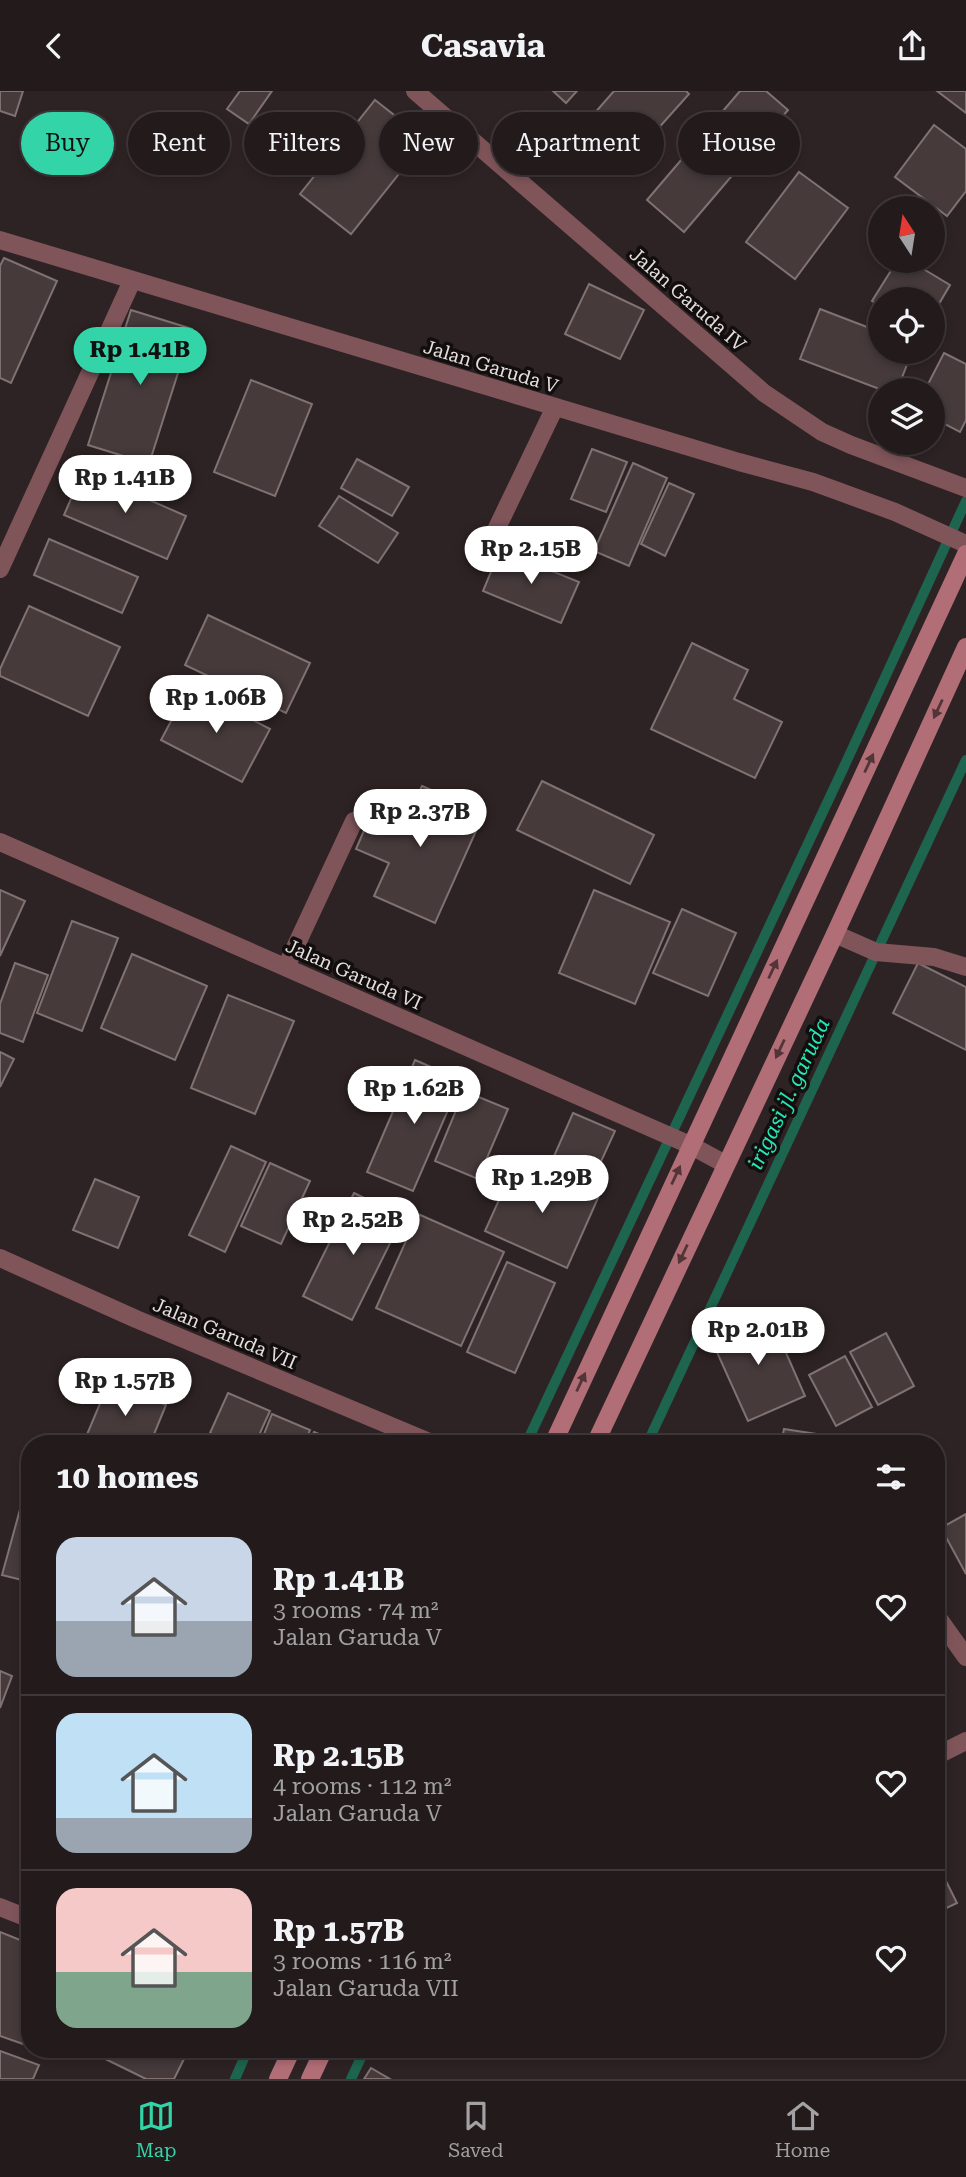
<!DOCTYPE html>
<meta charset="utf-8">
<style>
body{margin:0;font-family:"Roboto Serif",serif;background:#2a2324;color:#f1f3f6;height:100vh;display:flex;flex-direction:column;font-size:26px;white-space:nowrap}
*{box-sizing:border-box;margin:0}
p{font-size:23px;color:#a2a1a3}
.icon{flex:none;width:38px;height:38px;fill:none;stroke:currentColor;stroke-width:2;stroke-linecap:round;stroke-linejoin:round}
.map{position:relative;flex:1;overflow:hidden}
.panel{position:absolute;left:21px;top:1344px;width:924px;height:623px;display:flex;flex-direction:column;background:#221a1b;border-radius:28px;box-shadow:0 4px 10px #0003,0 0 0 2px #3f383a}
.panel>*{flex:none}
.guide{position:absolute;left:21px;top:21px;width:924px;height:63px;display:flex;gap:14px}
.needle{width:46px;rotate:348deg}
.buttons{position:absolute;left:868px;top:105px;display:grid;gap:14px}
.buttons a{display:grid;place-items:center;width:77px;height:77px;border-radius:50%;background:#221a1b;box-shadow:0 4px 10px #0003,0 0 0 2px #3f383a;font-size:35px}
.price{position:absolute;translate:-50% -60px;padding:0 16px;border-radius:24px;background:#fff;color:#222;font-size:23px;line-height:46px;filter:drop-shadow(0 2px 4px #0008)}
.price::after{content:'';position:absolute;left:50%;top:42px;width:21px;height:16px;margin-left:-10px;background:inherit;clip-path:polygon(0 0,100% 0,50% 100%)}
.price.active{background:#33d4a8;color:#111}
ul{padding:0;list-style:none}
li{display:flex;align-items:center;gap:21px;height:175px;padding:0 35px}
li+li{border-top:2px solid #3f383a}
li span{display:grid;place-items:center;flex:none;width:196px;height:140px;border-radius:21px;color:#555}
li>.icon{margin-inline-start:auto}
span .icon{width:84px;height:84px;fill:#fffc;stroke-width:1}
li b{font-size:30px}
h2{display:flex;justify-content:space-between;align-items:center;height:84px;padding:0 35px;font-size:30px}
.tag{padding:0 24px;border-radius:32px;background:#221a1b;box-shadow:0 4px 10px #0003,0 0 0 2px #3f383a;font-size:24px;line-height:63px}
.tag.active{background:#33d4a8;color:#111}
header{display:flex;justify-content:space-between;align-items:center;height:91px;padding:0 35px;background:#221a1b;font-size:32px;font-weight:700}
.dock{display:flex;justify-content:space-around;align-items:center;height:98px;border-top:2px solid #3f383a;background:#221a1b;font-size:19px;color:#a2a1a3}
.dock a{display:grid;justify-items:center;gap:4px}
.dock .active{color:#33d4a8}
.map>svg:first-child{display:block}
.lines{fill:none;stroke-linecap:round;stroke-linejoin:round}
.stream{stroke:#1e6550;stroke-width:10}
.building{fill:#463a3b;stroke:#807273;stroke-width:2}
.street{stroke:#80555a;stroke-width:18}
.secondary{stroke:#b26e77;stroke-width:18}
.oneway{fill:#533438}
.labels{text-anchor:middle;stroke-width:7;stroke-linejoin:round;paint-order:stroke}
.street-label{font-size:19px;fill:#e6dedf;stroke:#130e0e}
.water-label{font-size:21px;font-style:italic;fill:#25e7b6;stroke:#130e0e}
</style>
<header><svg class="icon" aria-label="back" viewBox="0 0 24 24"><path d="M15 5l-7 7 7 7"/></svg>Casavia<svg class="icon" aria-label="share" viewBox="0 0 24 24"><path d="M12 15V3M7 8l5-5 5 5M5 13v7h14v-7"/></svg></header>
<div class="map">
<svg width="966" height="1988" viewBox="0 0 966 1988">
<rect width="100%" height="100%" fill="#2e2324"/>
<g class="lines">
<g class="stream">
<path d="M 526,1353 L 843,678 L 966,410"/>
<path d="M 647,1353 L 966,669"/>
<path d="M 235,1988 L 248,1958"/>
<path d="M 351,1988 L 365,1958"/>
</g>
</g>
<g class="building">
<path d="M 0,0 L 23,0 L 15,25 L 0,20 Z"/>
<path d="M 240,0 L 272,0 L 249,33 L 227,18 Z"/>
<path d="M 553,0 L 577,0 L 566,12 Z"/>
<path d="M 614,0 L 686,0 L 689,3 L 629,70 L 586,32 Z"/>
<path d="M 740,0 L 766,0 L 788,19 L 684,141 L 647,109 Z"/>
<path d="M 937,0 L 966,0 L 966,22 Z"/>
<path d="M 375,9 L 426,49 L 351,143 L 300,103 Z"/>
<path d="M 934,34 L 966,58 L 966,100 L 947,125 L 895,86 Z"/>
<path d="M 799,81 L 848,117 L 795,188 L 746,151 Z"/>
<path d="M 4,167 L 57,190 L 11,292 L 0,287 L 0,175 Z"/>
<path d="M 897,170 L 910,170 L 950,194 L 933,223 L 933,208 L 880,208 L 880,215 L 872,210 Z"/>
<path d="M 589,193 L 644,219 L 620,268 L 565,243 Z"/>
<path d="M 820,218 L 880,241 L 880,261 L 912,261 L 897,299 L 882,299 L 800,268 Z"/>
<path d="M 131,219 L 192,238 L 149,373 L 88,354 Z"/>
<path d="M 944,262 L 966,273 L 966,329 L 960,341 L 933,327 L 933,299 L 925,299 Z"/>
<path d="M 251,289 L 312,313 L 275,405 L 214,381 Z"/>
<path d="M 592,358 L 627,371 L 606,421 L 571,408 Z"/>
<path d="M 357,368 L 409,396 L 392,425 L 341,397 Z"/>
<path d="M 633,372 L 667,387 L 629,475 L 594,460 Z"/>
<path d="M 83,380 L 186,425 L 167,468 L 64,424 Z"/>
<path d="M 669,392 L 694,403 L 665,465 L 641,453 Z"/>
<path d="M 339,405 L 398,442 L 378,472 L 319,435 Z"/>
<path d="M 49,448 L 138,486 L 122,522 L 34,484 Z"/>
<path d="M 500,459 L 579,491 L 561,532 L 483,500 Z"/>
<path d="M 29,515 L 120,556 L 88,625 L 0,585 L 0,578 Z"/>
<path d="M 208,524 L 310,572 L 286,622 L 185,574 Z"/>
<path d="M 692,552 L 748,579 L 734,608 L 782,631 L 755,687 L 651,638 Z"/>
<path d="M 189,596 L 270,638 L 242,691 L 161,649 Z"/>
<path d="M 542,690 L 654,744 L 630,793 L 517,739 Z"/>
<path d="M 422,695 L 484,722 L 435,832 L 374,805 L 389,772 L 356,758 L 379,705 L 410,719 Z"/>
<path d="M 0,799 L 25,810 L 0,865 Z"/>
<path d="M 594,799 L 670,831 L 635,913 L 559,882 Z"/>
<path d="M 682,818 L 736,842 L 708,905 L 653,882 Z"/>
<path d="M 72,830 L 118,847 L 82,940 L 37,922 Z"/>
<path d="M 132,863 L 207,895 L 175,969 L 101,937 Z"/>
<path d="M 15,872 L 48,884 L 23,951 L 0,942 L 0,913 Z"/>
<path d="M 918,872 L 966,896 L 966,959 L 893,922 Z"/>
<path d="M 228,904 L 294,930 L 255,1023 L 191,997 Z"/>
<path d="M 0,961 L 14,968 L 0,996 Z"/>
<path d="M 415,969 L 461,989 L 413,1100 L 367,1081 Z"/>
<path d="M 464,1000 L 508,1018 L 478,1088 L 435,1070 Z"/>
<path d="M 573,1022 L 615,1040 L 592,1090 L 551,1072 Z"/>
<path d="M 231,1055 L 266,1071 L 225,1161 L 189,1144 Z"/>
<path d="M 516,1071 L 598,1107 L 567,1177 L 485,1140 Z"/>
<path d="M 270,1072 L 310,1090 L 281,1153 L 241,1135 Z"/>
<path d="M 95,1088 L 139,1106 L 118,1157 L 73,1139 Z"/>
<path d="M 354,1102 L 403,1126 L 352,1229 L 303,1205 Z"/>
<path d="M 418,1123 L 504,1161 L 461,1255 L 376,1217 Z"/>
<path d="M 507,1171 L 555,1192 L 515,1282 L 467,1261 Z"/>
<path d="M 769,1223 L 805,1305 L 748,1330 L 711,1248 Z"/>
<path d="M 886,1242 L 914,1295 L 878,1314 L 850,1261 Z"/>
<path d="M 845,1265 L 872,1316 L 836,1335 L 809,1284 Z"/>
<path d="M 109,1291 L 166,1314 L 150,1353 L 83,1353 Z"/>
<path d="M 228,1302 L 270,1320 L 255,1353 L 236,1353 L 210,1342 Z"/>
<path d="M 272,1323 L 310,1339 L 304,1353 L 260,1353 Z"/>
<path d="M 784,1338 L 850,1348 L 850,1353 L 781,1353 Z"/>
<path d="M 314,1341 L 343,1353 L 309,1353 Z"/>
<path d="M 24,1404 L 30,1405 L 30,1491 L 2,1484 Z"/>
<path d="M 966,1423 L 966,1483 L 941,1437 Z"/>
<path d="M 0,1580 L 12,1585 L 0,1617 Z"/>
<path d="M 936,1770 L 957,1812 L 936,1822 Z"/>
<path d="M 0,1841 L 30,1853 L 30,1935 L 23,1953 L 0,1945 Z"/>
<path d="M 85,1958 L 189,1958 L 174,1988 L 146,1988 Z"/>
<path d="M 0,1960 L 39,1974 L 33,1988 L 0,1988 Z"/>
<path d="M 371,1977 L 390,1988 L 364,1988 Z"/>
</g>
<g class="lines">
<g class="street">
<path d="M 415,0 L 764,302 L 822,341 L 851,354 L 966,397"/>
<path d="M 0,149 L 739,371 L 813,391 L 895,421 L 966,453"/>
<path d="M 484,464 L 555,316"/>
<path d="M 0,478 L 132,190"/>
<path d="M 0,751 L 690,1054 L 725,1073"/>
<path d="M 835,843 L 876,861 L 934,866 L 966,876"/>
<path d="M 286,876 L 354,730"/>
<path d="M 0,1167 L 136,1228 L 434,1353"/>
<path d="M 936,1524 L 966,1566"/>
<path d="M 936,1665 L 966,1650"/>
<path d="M 0,1816 L 30,1828"/>
</g>
<g class="secondary">
<path d="M 553,1353 L 966,463"/>
<path d="M 595,1353 L 835,843 L 966,556"/>
<path d="M 278,1988 L 292,1958"/>
<path d="M 310,1988 L 324,1958"/>
</g>
</g>
<defs><path id="oneway-solid" d="M-6-.8H1V-3.2L6.5 0L1 3.2V.8H-6Z" transform="scale(1.75)"/></defs>
<g class="oneway">
<use href="#oneway-solid" transform="translate(938 618) rotate(115)"/>
<use href="#oneway-solid" transform="translate(869 672) rotate(-65)"/>
<use href="#oneway-solid" transform="translate(773 878) rotate(-65)"/>
<use href="#oneway-solid" transform="translate(780 958) rotate(115)"/>
<use href="#oneway-solid" transform="translate(676 1084) rotate(-65)"/>
<use href="#oneway-solid" transform="translate(683 1163) rotate(115)"/>
<use href="#oneway-solid" transform="translate(581 1291) rotate(-65)"/>
</g>
<g class="labels">
<g class="street-label">
<text transform="translate(688 208) rotate(41)" y="7">Jalan Garuda IV</text>
<text transform="translate(491 275) rotate(17)" y="7">Jalan Garuda V</text>
<text transform="translate(354 883) rotate(24)" y="7">Jalan Garuda VI</text>
<text transform="translate(225 1242) rotate(23)" y="7">Jalan Garuda VII</text>
</g>
<g class="water-label">
<text transform="translate(789 1003) rotate(-65)" y="7">irigasi jl. garuda</text>
</g>
</g>
</svg>
<div class="buttons">
<a><svg class="needle" viewBox="-14 -14 28 28"><path d="M0-13l5 13h-10z" fill="#e53935"/><path d="M0 13l5-13h-10z" fill="#a2a1a3"/></svg></a>
<a><svg class="icon" aria-label="locate" viewBox="0 0 24 24"><circle cx="12" cy="12" r="6"/><path d="M12 2v4M12 18v4M2 12h4M18 12h4"/></svg></a>
<a><svg class="icon" aria-label="layers" viewBox="0 0 24 24"><path d="M12 4l9 5-9 5-9-5zM3 14l9 5 9-5"/></svg></a>
</div>
<b class="price active" style="left:140px;top:296px">Rp 1.41B</b>
<b class="price" style="left:125px;top:424px">Rp 1.41B</b>
<b class="price" style="left:531px;top:495px">Rp 2.15B</b>
<b class="price" style="left:216px;top:644px">Rp 1.06B</b>
<b class="price" style="left:420px;top:758px">Rp 2.37B</b>
<b class="price" style="left:414px;top:1035px">Rp 1.62B</b>
<b class="price" style="left:542px;top:1124px">Rp 1.29B</b>
<b class="price" style="left:353px;top:1166px">Rp 2.52B</b>
<b class="price" style="left:758px;top:1276px">Rp 2.01B</b>
<b class="price" style="left:125px;top:1327px">Rp 1.57B</b>
<div class="guide">
<a class="tag active">Buy</a>
<a class="tag">Rent</a>
<a class="tag">Filters</a>
<a class="tag">New</a>
<a class="tag">Apartment</a>
<a class="tag">House</a>
</div>
<section class="panel">
<h2>10 homes<svg class="icon" aria-label="filters" viewBox="0 0 24 24"><path d="M4 7h16M4 17h16"/><circle cx="9" cy="7" r="2"/><circle cx="15" cy="17" r="2"/></svg></h2>
<ul>
<li><span style="background:linear-gradient(#c9d6e8 60%,#9aa5b1 0)"><svg class="icon" aria-label="home" viewBox="0 0 24 24"><path d="M3 11l9-7 9 7M6 9v11h12V9"/></svg></span><div><b>Rp 1.41B</b><p>3 rooms · 74 m²</p><p>Jalan Garuda V</p></div><svg class="icon" aria-label="heart" viewBox="0 0 24 24"><path d="M12 20l-8-8c-3-5 5-10 8-4 3-6 11-1 8 4z"/></svg></li>
<li><span style="background:linear-gradient(#bfe0f5 75%,#9aa5b1 0)"><svg class="icon" aria-label="home" viewBox="0 0 24 24"><path d="M3 11l9-7 9 7M6 9v11h12V9"/></svg></span><div><b>Rp 2.15B</b><p>4 rooms · 112 m²</p><p>Jalan Garuda V</p></div><svg class="icon" aria-label="heart" viewBox="0 0 24 24"><path d="M12 20l-8-8c-3-5 5-10 8-4 3-6 11-1 8 4z"/></svg></li>
<li><span style="background:linear-gradient(#f6c9c9 60%,#7fa58c 0)"><svg class="icon" aria-label="home" viewBox="0 0 24 24"><path d="M3 11l9-7 9 7M6 9v11h12V9"/></svg></span><div><b>Rp 1.57B</b><p>3 rooms · 116 m²</p><p>Jalan Garuda VII</p></div><svg class="icon" aria-label="heart" viewBox="0 0 24 24"><path d="M12 20l-8-8c-3-5 5-10 8-4 3-6 11-1 8 4z"/></svg></li>
</ul>
</section>
</div>
<nav class="dock">
<a class="active"><svg class="icon" aria-label="map" viewBox="0 0 24 24"><path d="M3 6l6-2 6 2 6-2v14l-6 2-6-2-6 2zM9 4v14M15 6v14"/></svg>Map</a>
<a><svg class="icon" aria-label="saved" viewBox="0 0 24 24"><path d="M7 4h10v16l-5-4-5 4z"/></svg>Saved</a>
<a><svg class="icon" aria-label="home" viewBox="0 0 24 24"><path d="M3 11l9-7 9 7M6 9v11h12V9"/></svg>Home</a>
</nav>
